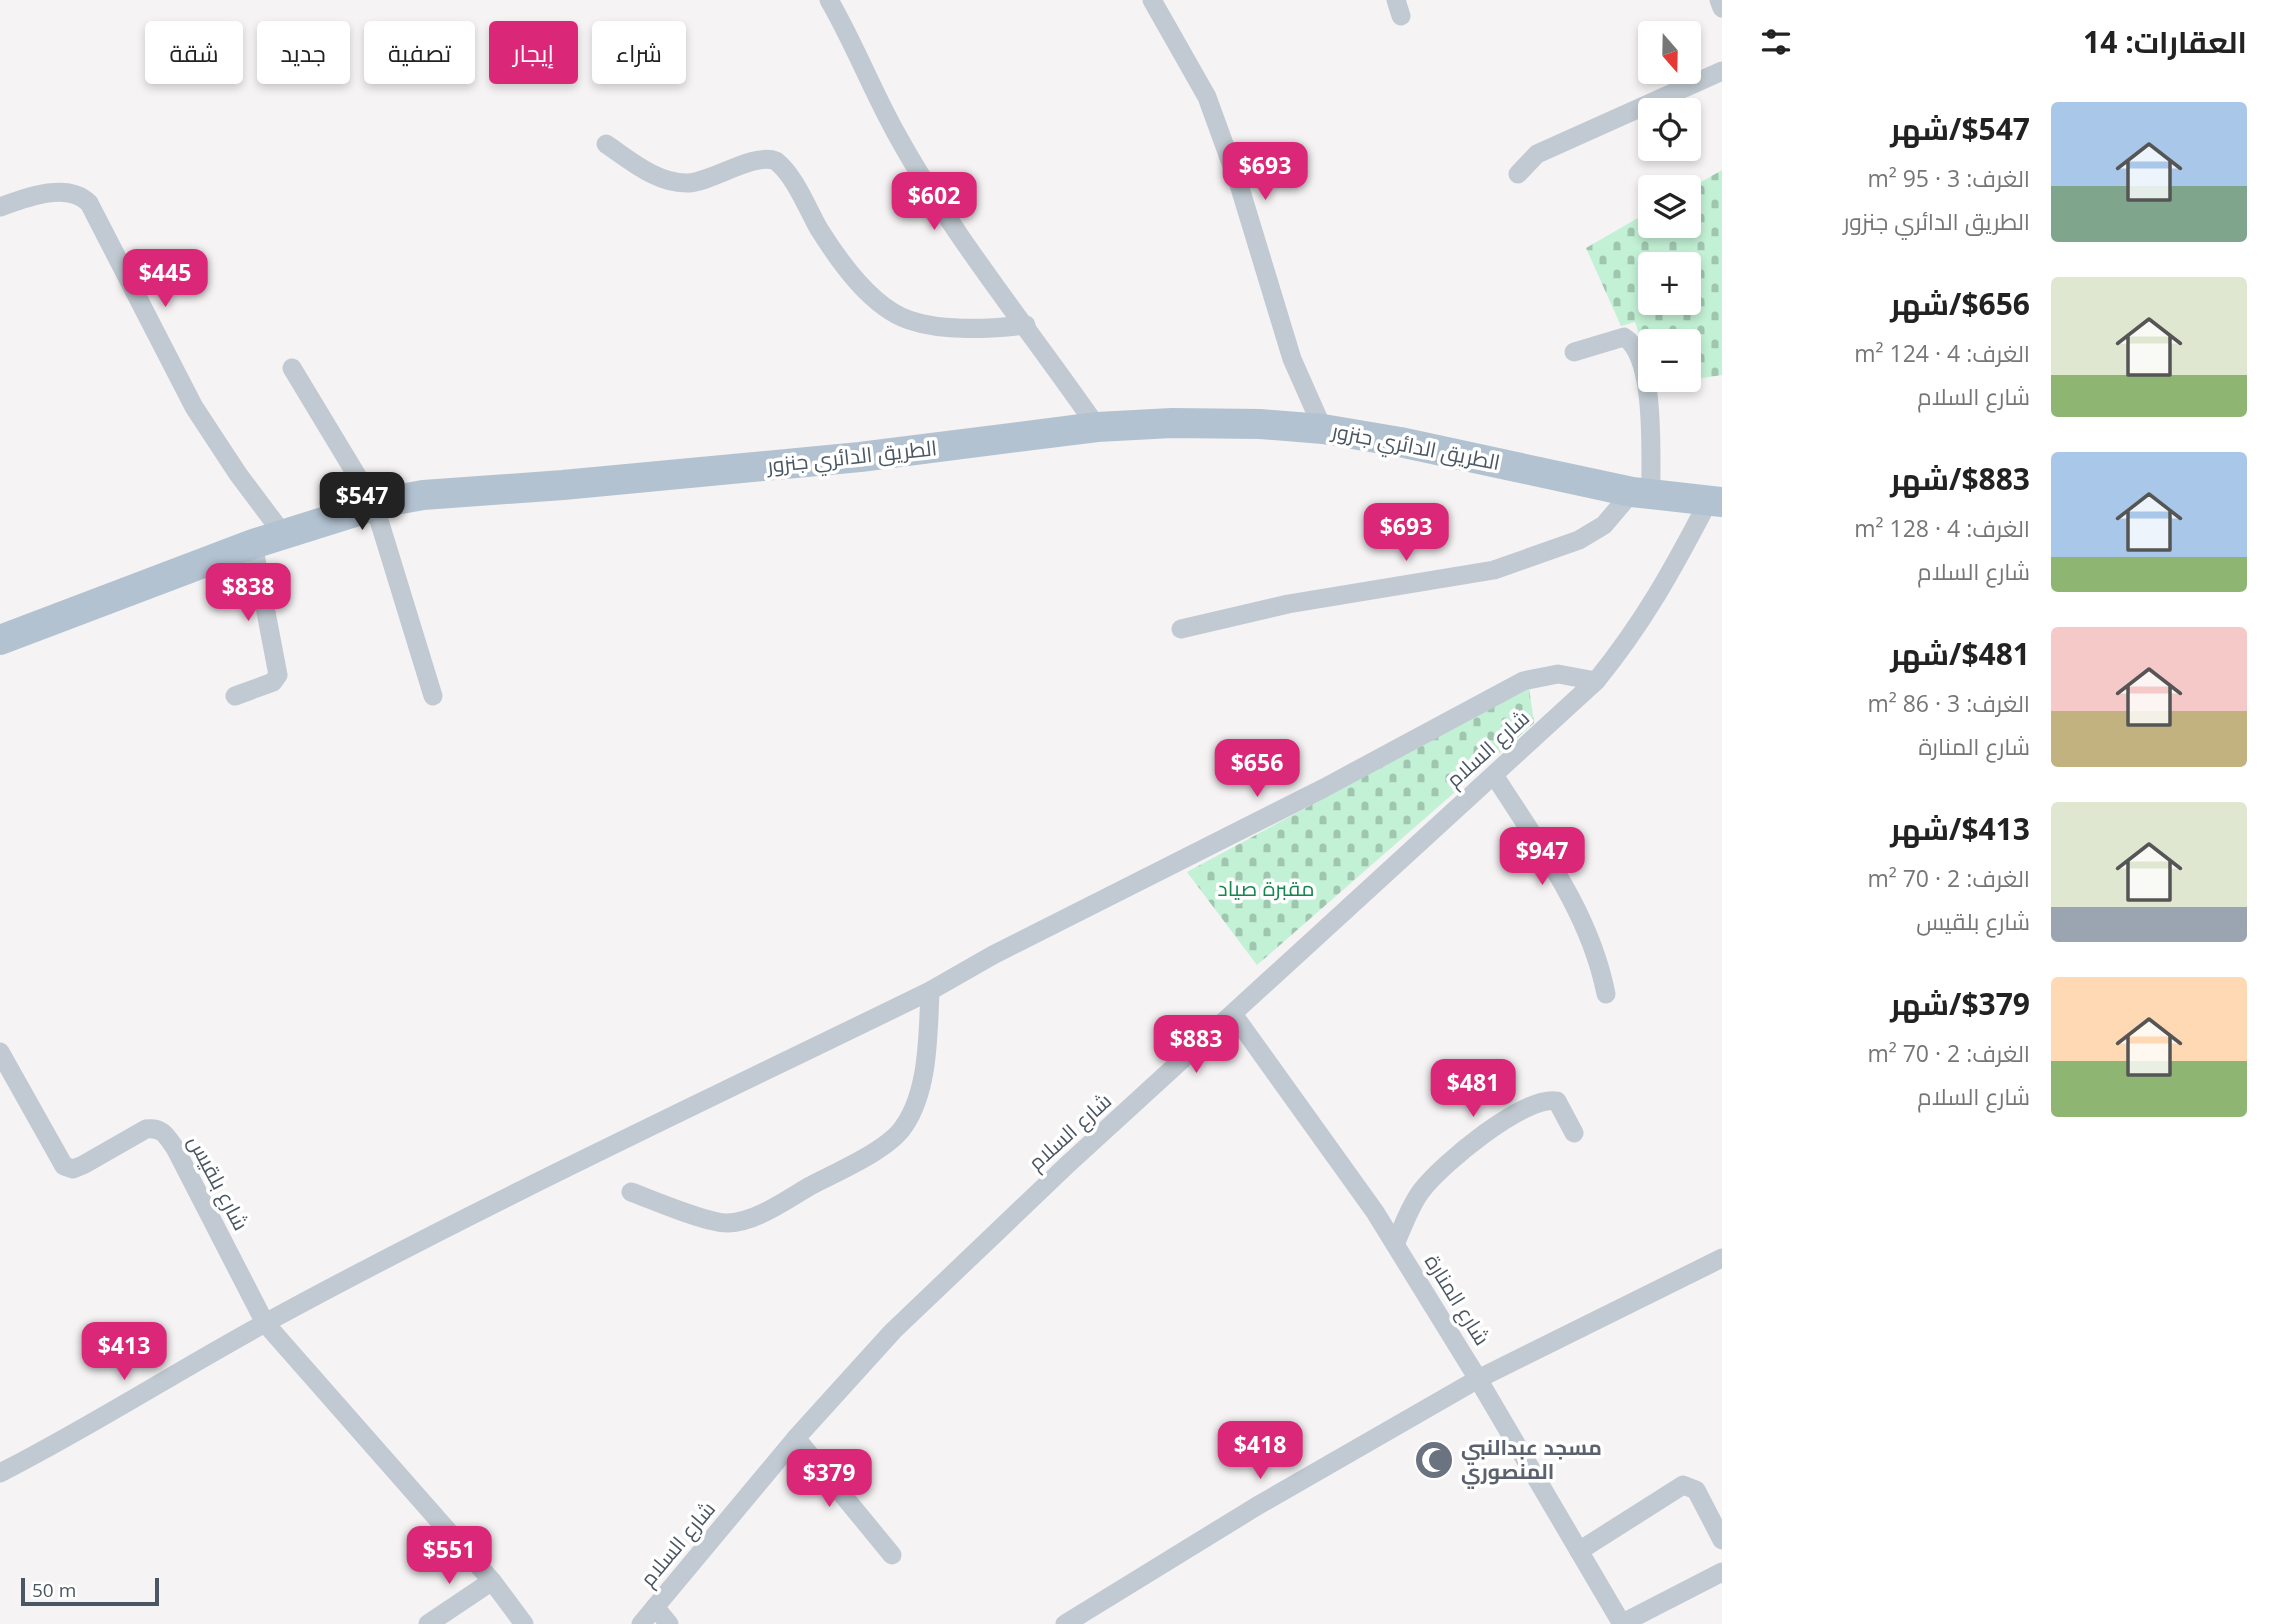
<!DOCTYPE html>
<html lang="ar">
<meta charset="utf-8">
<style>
body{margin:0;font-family:"Open Sans",Cairo,sans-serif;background:#f6f6f6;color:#222;direction:rtl;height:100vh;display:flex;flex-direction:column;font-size:26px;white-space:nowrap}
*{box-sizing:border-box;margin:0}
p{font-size:23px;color:#767676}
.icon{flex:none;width:38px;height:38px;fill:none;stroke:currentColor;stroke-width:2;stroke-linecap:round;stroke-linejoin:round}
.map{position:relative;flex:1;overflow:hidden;direction:ltr}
.panel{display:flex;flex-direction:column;background:#fff;width:560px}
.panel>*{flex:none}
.guide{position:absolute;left:21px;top:21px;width:665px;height:63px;direction:rtl;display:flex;gap:14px}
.needle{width:46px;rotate:160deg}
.tools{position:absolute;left:1638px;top:21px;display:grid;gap:14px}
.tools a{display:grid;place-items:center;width:63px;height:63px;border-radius:7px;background:#fff;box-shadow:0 4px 10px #0003;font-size:35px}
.scale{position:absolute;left:21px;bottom:18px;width:138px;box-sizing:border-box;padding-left:7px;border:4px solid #4a5661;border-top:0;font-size:19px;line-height:24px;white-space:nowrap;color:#4a5661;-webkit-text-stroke:5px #fff;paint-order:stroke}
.price{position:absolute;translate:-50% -60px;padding:0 16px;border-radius:14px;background:#db2777;color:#fff;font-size:23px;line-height:46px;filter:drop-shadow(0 2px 4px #0008)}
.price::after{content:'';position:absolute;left:50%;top:42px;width:21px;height:16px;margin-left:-10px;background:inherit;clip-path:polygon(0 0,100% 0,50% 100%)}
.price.on{background:#222;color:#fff}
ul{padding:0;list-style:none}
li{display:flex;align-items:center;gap:21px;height:175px;padding:0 35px}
li span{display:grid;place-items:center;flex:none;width:196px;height:140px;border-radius:7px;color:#555}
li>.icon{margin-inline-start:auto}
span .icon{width:84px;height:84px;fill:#fffc;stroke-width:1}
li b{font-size:30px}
h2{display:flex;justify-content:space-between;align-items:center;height:84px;padding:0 35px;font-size:30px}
.tag{padding:0 24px;border-radius:7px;background:#fff;box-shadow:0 4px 10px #0003;font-size:24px;line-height:63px}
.tag.on{background:#db2777;color:#fff}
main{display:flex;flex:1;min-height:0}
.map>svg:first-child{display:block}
.cemetery{fill:url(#cemetery-stones);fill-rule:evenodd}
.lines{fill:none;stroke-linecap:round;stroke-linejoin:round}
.street{stroke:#c1cad2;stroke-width:19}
.primary{stroke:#b3c2d1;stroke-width:30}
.labels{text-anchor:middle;stroke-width:7;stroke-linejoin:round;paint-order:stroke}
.street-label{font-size:21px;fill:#4a5661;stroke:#fff}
.park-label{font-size:21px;fill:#17864f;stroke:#fff}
.worship-label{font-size:21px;font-weight:bold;fill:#5b616d;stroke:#fff;text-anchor:start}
</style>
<main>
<section class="panel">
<h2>العقارات: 14<svg class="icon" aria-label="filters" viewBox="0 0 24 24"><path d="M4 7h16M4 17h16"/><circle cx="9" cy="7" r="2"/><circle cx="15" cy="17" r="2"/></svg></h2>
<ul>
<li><span style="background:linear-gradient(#a9c7e8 60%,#7fa58c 0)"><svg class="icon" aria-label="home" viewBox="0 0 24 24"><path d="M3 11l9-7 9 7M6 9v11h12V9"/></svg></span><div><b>$547/شهر</b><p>الغرف: 3 · 95 m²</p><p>الطريق الدائري جنزور</p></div></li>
<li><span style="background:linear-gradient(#dfe7d0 70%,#8fb573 0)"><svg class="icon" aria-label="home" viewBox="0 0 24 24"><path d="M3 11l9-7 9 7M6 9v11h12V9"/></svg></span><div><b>$656/شهر</b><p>الغرف: 4 · 124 m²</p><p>شارع السلام</p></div></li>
<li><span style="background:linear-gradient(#a9c7e8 75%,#8fb573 0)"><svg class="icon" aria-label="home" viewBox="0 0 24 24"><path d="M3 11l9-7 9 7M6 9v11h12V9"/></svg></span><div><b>$883/شهر</b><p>الغرف: 4 · 128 m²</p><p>شارع السلام</p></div></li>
<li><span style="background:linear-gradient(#f6c9c9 60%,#c2b280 0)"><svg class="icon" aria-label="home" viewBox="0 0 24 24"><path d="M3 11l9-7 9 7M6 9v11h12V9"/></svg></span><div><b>$481/شهر</b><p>الغرف: 3 · 86 m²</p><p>شارع المنارة</p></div></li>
<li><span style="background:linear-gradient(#dfe7d0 75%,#9aa5b1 0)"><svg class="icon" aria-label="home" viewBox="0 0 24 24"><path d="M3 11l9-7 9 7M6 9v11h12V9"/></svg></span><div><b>$413/شهر</b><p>الغرف: 2 · 70 m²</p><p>شارع بلقيس</p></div></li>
<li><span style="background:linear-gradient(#ffd9b3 60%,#8fb573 0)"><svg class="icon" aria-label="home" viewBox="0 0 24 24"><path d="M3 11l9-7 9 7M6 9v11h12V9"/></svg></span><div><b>$379/شهر</b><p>الغرف: 2 · 70 m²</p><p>شارع السلام</p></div></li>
</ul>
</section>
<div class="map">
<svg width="1722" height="1624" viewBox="0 0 1722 1624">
<defs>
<pattern id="cemetery-stones" width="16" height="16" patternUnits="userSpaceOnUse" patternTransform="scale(1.75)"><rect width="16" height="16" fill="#c3f1d5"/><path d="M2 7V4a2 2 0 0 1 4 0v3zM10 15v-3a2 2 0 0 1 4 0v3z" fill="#a0c6b0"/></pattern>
</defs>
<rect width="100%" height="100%" fill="#f5f3f3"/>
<g class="cemetery">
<path d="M 1722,170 L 1722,375 L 1657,385 L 1655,380 L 1689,380 L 1689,341 L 1650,341 L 1650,365 L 1635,322 L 1621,326 L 1586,248 L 1650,211 L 1650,226 L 1689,226 L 1689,189 ZM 1650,264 L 1689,264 L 1689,303 L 1650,303 Z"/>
<path d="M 1529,688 L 1534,723 L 1257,965 L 1187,872 Z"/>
</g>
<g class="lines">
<g class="street">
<path d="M 829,0 C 854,43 872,90 896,133 C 953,237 1030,330 1097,427"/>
<path d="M 1152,0 L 1207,97 L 1240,188 L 1292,359 L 1323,429"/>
<path d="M 1396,0 L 1401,16"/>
<path d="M 1719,0 L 1722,8"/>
<path d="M 606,144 C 630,160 657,184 688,183 C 713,182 753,152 776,161 C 795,176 807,208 819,229 C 839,261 871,307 909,320 C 944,332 990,329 1026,325"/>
<path d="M 1518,174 L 1537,154 L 1722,71"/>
<path d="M 0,207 C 25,198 67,181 89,203 L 194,407 L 238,474 L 283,534"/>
<path d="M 1574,352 L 1624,337 C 1657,357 1650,458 1651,495"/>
<path d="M 292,368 L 374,504 L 433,696"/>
<path d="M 1181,629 L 1288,604 L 1494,570 L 1579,540 L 1604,525 L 1632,492"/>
<path d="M 235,696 L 273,682 L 278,675 L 253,544"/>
<path d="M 1494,775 C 1538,844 1590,912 1606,994"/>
<path d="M 1233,1014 L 1375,1212 L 1478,1379 L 1622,1624"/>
<path d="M 0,1052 L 64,1166 L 73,1169 L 83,1165 L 146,1129 C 162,1127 166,1135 175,1148 L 265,1323 L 492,1581 L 524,1624"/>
<path d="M 631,1192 C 653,1200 708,1224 728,1223 C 756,1222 786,1200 810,1186 C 836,1172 889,1150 904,1126 C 929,1090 928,1033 930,991"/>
<path d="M 1395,1244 C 1403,1227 1410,1205 1422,1190 C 1442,1164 1524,1095 1557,1101 L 1574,1133"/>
<path d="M 796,1438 L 892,1555"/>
<path d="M 0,1473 C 92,1426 177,1371 267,1322 C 484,1204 709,1099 930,991 L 993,955 L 1324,788 L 1523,681 L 1558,674 L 1596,681"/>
<path d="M 1579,1551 L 1683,1485 L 1696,1490 L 1722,1540"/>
<path d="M 655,1607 L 669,1624"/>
<path d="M 428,1624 L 492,1581"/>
<path d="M 641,1624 L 796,1438 L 893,1331 L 1067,1165 L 1596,681 C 1644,622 1673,569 1708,502"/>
<path d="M 1065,1624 L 1257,1506 L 1478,1379 L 1722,1258"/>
<path d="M 1621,1624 L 1722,1572"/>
</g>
<path class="primary" d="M 0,640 L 253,544 L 390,501 L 423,495 L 563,485 L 860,457 L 1097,427 L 1172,423 L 1260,424 L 1323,429 L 1400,442 L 1632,492 L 1722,502"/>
</g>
<defs>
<symbol id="mosque-disc" viewBox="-11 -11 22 22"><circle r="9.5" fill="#6b7280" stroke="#fff"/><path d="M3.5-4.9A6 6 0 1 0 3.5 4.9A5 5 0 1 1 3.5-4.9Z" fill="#fff"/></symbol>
</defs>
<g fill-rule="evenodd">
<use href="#mosque-disc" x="1412" y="1438" width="44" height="44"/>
</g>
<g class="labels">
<g class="street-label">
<text transform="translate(1416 447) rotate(11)" y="7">الطريق الدائري جنزور</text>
<text transform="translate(852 457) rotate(-6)" y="7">الطريق الدائري جنزور</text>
<text transform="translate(1488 749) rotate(-42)" y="7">شارع السلام</text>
<text transform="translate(1070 1132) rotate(-42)" y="7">شارع السلام</text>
<text transform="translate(218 1183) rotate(62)" y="7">شارع بلقيس</text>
<text transform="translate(1457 1300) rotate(58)" y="7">شارع المنارة</text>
<text transform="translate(678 1544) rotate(-50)" y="7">شارع السلام</text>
</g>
<g class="park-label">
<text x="1266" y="896">مقبرة صياد</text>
</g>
<g class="worship-label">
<text x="1461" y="1455">مسجد عبدالنبي<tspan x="1461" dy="24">المنصوري</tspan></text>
</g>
</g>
</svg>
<div class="tools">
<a><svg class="needle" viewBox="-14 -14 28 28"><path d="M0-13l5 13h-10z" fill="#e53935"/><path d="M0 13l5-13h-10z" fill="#767676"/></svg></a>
<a><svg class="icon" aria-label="locate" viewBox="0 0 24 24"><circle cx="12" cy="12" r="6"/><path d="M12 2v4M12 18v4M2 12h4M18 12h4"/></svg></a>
<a><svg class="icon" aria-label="layers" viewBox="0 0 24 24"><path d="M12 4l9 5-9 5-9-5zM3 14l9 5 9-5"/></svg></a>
<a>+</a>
<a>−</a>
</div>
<div class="scale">50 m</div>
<b class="price" style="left:1265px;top:202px">$693</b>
<b class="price" style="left:934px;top:232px">$602</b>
<b class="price" style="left:165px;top:309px">$445</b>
<b class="price on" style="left:362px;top:532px">$547</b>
<b class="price" style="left:1406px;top:563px">$693</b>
<b class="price" style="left:248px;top:623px">$838</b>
<b class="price" style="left:1257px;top:799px">$656</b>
<b class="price" style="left:1542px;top:887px">$947</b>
<b class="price" style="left:1196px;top:1075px">$883</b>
<b class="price" style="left:1473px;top:1119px">$481</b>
<b class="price" style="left:124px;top:1382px">$413</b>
<b class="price" style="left:1260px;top:1481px">$418</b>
<b class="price" style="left:829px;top:1509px">$379</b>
<b class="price" style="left:449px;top:1586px">$551</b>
<div class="guide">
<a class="tag">شراء</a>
<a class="tag on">إيجار</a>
<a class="tag">تصفية</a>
<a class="tag">جديد</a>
<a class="tag">شقة</a>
</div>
</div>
</main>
